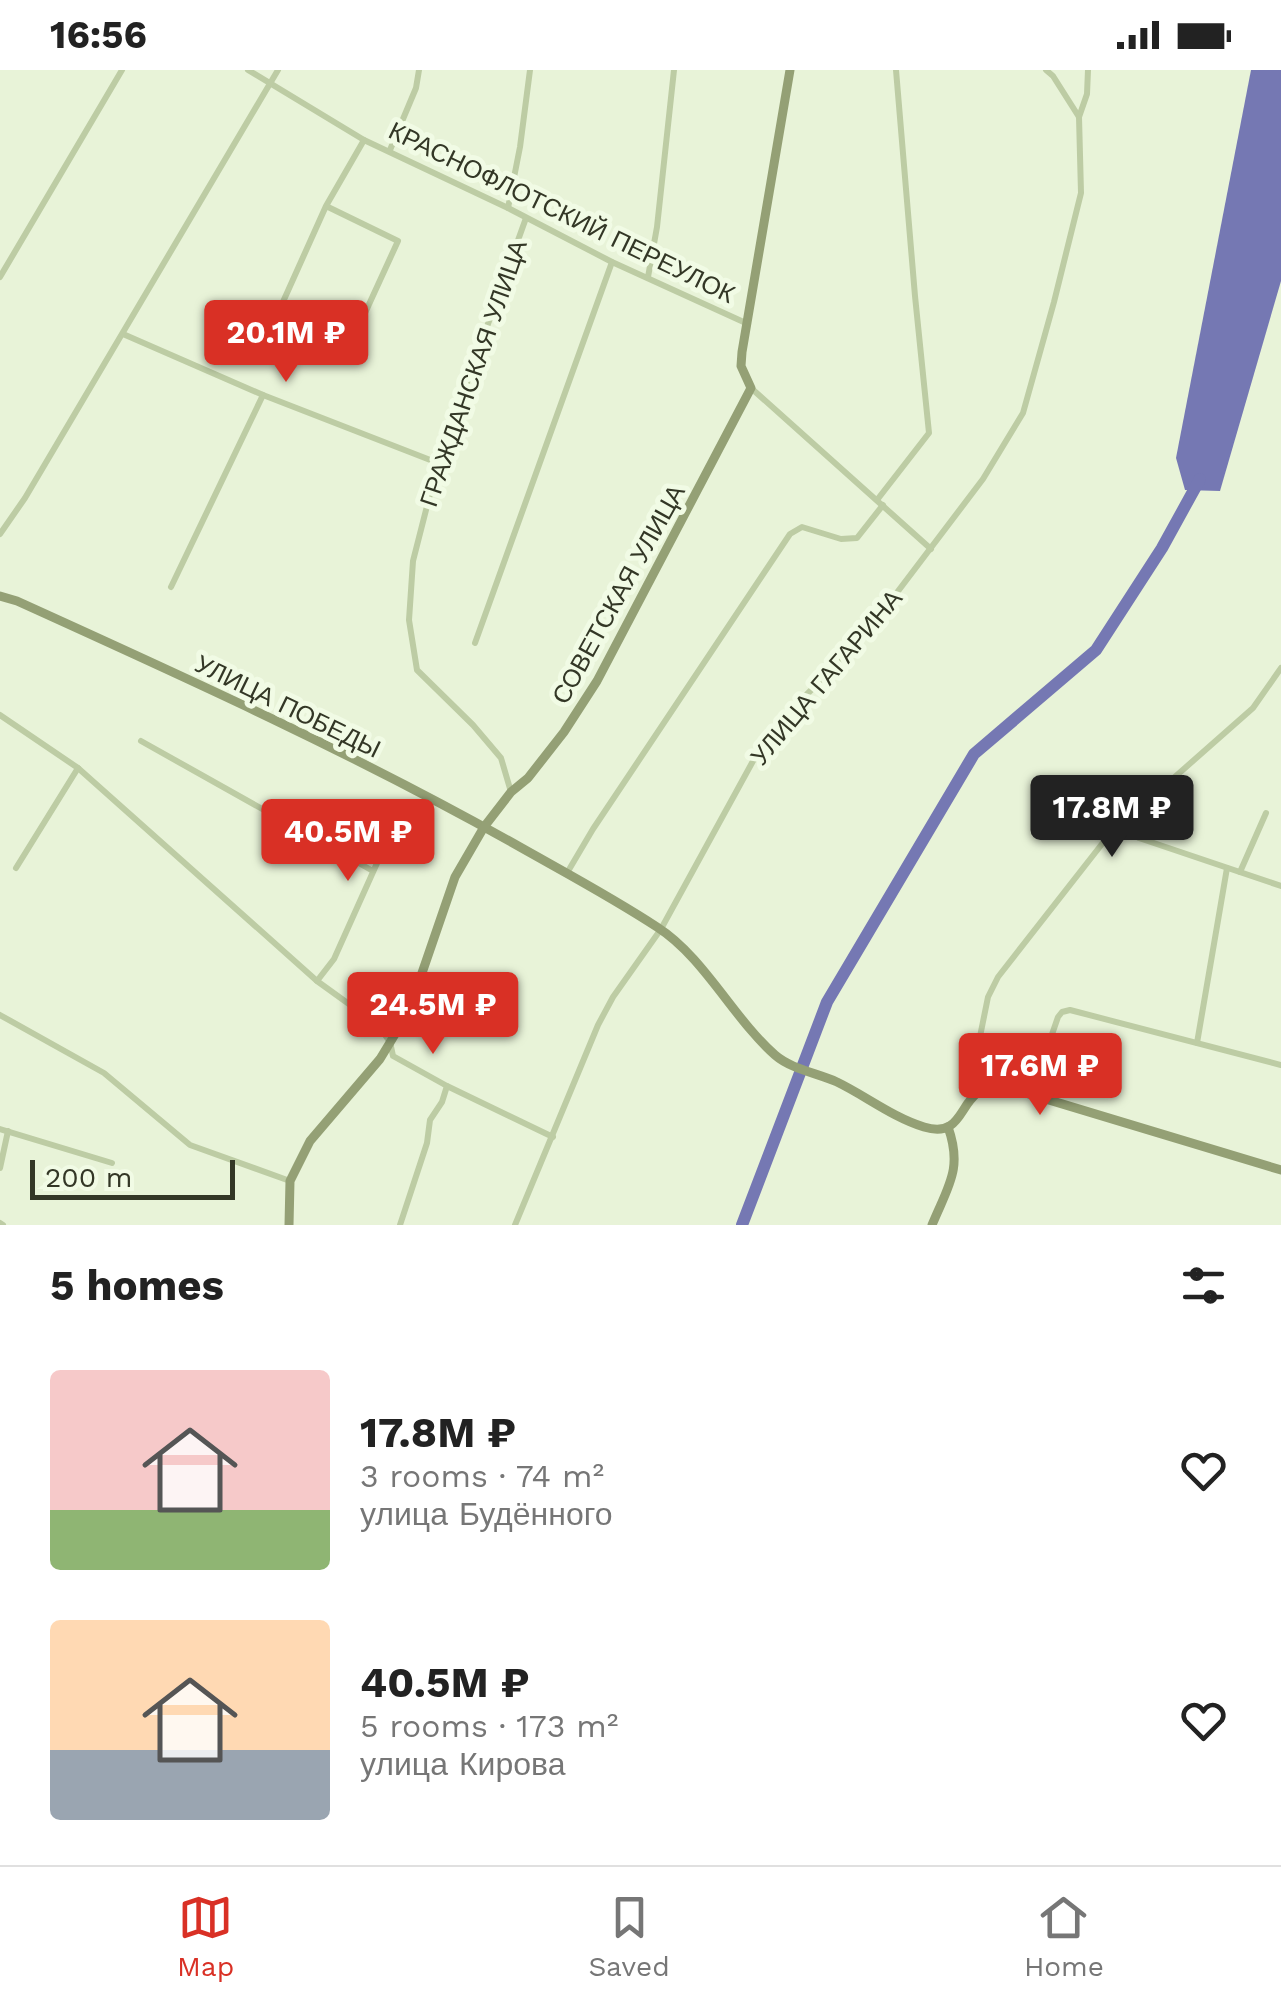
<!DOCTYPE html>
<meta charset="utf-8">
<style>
body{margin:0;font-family:"Work Sans",sans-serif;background:#f6f6f6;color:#222;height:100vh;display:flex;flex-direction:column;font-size:38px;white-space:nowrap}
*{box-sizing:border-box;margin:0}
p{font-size:32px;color:#767676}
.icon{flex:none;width:55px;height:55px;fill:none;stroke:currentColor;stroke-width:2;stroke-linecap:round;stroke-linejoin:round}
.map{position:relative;height:1155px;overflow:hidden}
.panel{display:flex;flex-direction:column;background:#fff;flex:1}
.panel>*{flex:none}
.scale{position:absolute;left:30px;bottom:25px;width:205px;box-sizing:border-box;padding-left:10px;border:5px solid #333726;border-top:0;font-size:28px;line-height:35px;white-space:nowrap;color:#333726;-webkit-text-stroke:8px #f1fbe5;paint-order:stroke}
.price{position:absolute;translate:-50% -85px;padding:0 22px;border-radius:10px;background:#d93025;color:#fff;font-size:32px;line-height:65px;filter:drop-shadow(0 2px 5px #0008)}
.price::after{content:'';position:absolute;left:50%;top:60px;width:30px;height:22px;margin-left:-15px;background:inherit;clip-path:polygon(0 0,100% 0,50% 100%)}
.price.current{background:#222;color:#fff}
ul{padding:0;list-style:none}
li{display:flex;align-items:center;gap:30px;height:250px;padding:0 50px}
li span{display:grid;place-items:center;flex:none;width:280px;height:200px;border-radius:10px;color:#555}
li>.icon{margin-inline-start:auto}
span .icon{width:120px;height:120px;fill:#fffc;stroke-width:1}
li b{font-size:42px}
h2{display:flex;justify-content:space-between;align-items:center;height:120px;padding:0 50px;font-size:42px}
.status{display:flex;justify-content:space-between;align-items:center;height:70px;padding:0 50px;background:#fff;direction:ltr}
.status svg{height:28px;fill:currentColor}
.menu{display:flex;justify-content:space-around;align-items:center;height:140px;border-top:2px solid #e0e0e0;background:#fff;font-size:28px;color:#767676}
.menu a{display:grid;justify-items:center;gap:5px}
.menu .current{color:#d93025}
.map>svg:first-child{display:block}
.water{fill:#7578b3}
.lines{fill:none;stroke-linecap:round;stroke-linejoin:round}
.river{stroke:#7578b3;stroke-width:12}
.street{stroke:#bdcca4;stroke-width:6}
.secondary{stroke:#94a075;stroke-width:9}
.labels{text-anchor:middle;stroke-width:10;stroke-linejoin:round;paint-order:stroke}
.street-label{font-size:25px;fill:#333726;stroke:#f1fbe5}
</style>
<div class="status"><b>16:56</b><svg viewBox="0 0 49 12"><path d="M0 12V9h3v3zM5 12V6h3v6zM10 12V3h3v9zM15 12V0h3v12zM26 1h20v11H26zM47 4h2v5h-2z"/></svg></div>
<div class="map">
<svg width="1281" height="1155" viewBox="0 0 1281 1155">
<rect width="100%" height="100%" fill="#e8f3d8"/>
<path class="water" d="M 1251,0 L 1281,0 L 1281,211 L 1220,421 L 1185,420 L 1176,388 Z"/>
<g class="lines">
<path class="river" d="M 742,1155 L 827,932 L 974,684 L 1096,580 L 1162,478 L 1200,409"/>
<g class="street">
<path d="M 248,0 L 364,70 L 508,138 L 612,192 L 748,254"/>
<path d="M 1079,47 L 1087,24 L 1088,0"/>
<path d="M 390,80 L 416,18 L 419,0"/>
<path d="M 326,136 L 398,171 L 349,278 L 278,243 L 326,136 L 364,70"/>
<path d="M 508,138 L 520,77 L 530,0"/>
<path d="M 0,207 L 122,0"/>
<path d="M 648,207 L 657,157 L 674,0"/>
<path d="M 123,264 L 263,325 L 438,393"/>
<path d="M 751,318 L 931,479"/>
<path d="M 877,430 L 929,363 L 915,226 L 896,0"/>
<path d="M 0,464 L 25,428 L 278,0"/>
<path d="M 171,517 L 263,325"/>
<path d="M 475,573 L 612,192"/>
<path d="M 0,645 L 78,698 L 317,911 L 378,955 L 390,972 L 393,986 L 447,1016 L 553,1067"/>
<path d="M 141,671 L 373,801"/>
<path d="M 511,722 L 501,688 L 473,655 L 417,600 L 409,550 L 413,491 L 438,393 L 526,148"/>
<path d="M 1120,754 L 1139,768 L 1281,816"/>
<path d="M 16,798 L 78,698"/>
<path d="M 1240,802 L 1266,743"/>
<path d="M 567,803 L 593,759 L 790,464 L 802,457 L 841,469 L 857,468 L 883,435"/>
<path d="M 317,911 L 334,889 L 404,733"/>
<path d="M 0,945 L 104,1003 L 190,1075 L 290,1111"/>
<path d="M 1197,973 L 1227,798"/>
<path d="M 978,1021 L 972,1006 L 988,927 L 998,907 L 1109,765 L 1253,638 L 1281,598"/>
<path d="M 1031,1025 L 1058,947 L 1062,942 L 1070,940 L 1281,995"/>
<path d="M 0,1059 L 112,1093"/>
<path d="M 0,1098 L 8,1061"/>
<path d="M 0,1153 L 3,1155"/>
<path d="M 400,1155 L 427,1073 L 430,1050 L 442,1032 L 447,1016"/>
<path d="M 515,1155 L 598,955 L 613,927 L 661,859 L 753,691 L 799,632 L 858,574 L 983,409 L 1023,343 L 1054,232 L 1081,123 L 1079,47 L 1053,6 L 1046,0"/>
</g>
<g class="secondary">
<path d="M 0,526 L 17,531 C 187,608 357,685 520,777 C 566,803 613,828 657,857 C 704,887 733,948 775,985 C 791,999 817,1003 837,1012 C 866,1026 892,1047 924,1057 C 971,1071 954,1014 1003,1016 L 1281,1100"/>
<path d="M 289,1155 L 290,1111 L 310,1071 L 380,989 L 397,961 L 411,935 L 455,807 L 484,757 L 511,722 L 528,708 L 564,662 L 597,611 L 751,318 L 741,296 L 742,282 L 790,0"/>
<path d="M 932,1155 C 948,1116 963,1099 948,1057"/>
</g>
</g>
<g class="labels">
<g class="street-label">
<text transform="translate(562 142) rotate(26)" y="9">КРАСНОФЛОТСКИЙ ПЕРЕУЛОК</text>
<text transform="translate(473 303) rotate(-71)" y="9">ГРАЖДАНСКАЯ УЛИЦА</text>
<text transform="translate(618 524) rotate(-61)" y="9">СОВЕТСКАЯ УЛИЦА</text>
<text transform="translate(826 607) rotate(-50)" y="9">УЛИЦА ГАГАРИНА</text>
<text transform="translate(288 636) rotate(26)" y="9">УЛИЦА ПОБЕДЫ</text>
</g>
</g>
</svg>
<div class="scale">200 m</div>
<b class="price" style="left:286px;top:315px">20.1M ₽</b>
<b class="price current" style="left:1112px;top:790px">17.8M ₽</b>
<b class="price" style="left:348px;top:814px">40.5M ₽</b>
<b class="price" style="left:433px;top:987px">24.5M ₽</b>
<b class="price" style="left:1040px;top:1048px">17.6M ₽</b>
</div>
<section class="panel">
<h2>5 homes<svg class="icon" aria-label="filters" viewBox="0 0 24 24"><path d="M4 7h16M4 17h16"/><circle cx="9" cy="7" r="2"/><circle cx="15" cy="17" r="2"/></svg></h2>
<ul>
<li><span style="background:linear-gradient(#f6c9c9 70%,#8fb573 0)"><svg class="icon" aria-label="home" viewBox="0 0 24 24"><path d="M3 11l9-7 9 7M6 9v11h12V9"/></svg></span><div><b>17.8M ₽</b><p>3 rooms · 74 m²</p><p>улица Будённого</p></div><svg class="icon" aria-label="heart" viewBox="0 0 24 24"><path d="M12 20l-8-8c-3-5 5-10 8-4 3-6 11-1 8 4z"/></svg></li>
<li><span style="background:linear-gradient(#ffd9b3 65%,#9aa5b1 0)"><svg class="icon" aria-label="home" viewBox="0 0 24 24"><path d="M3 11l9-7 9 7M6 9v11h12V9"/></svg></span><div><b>40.5M ₽</b><p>5 rooms · 173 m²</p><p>улица Кирова</p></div><svg class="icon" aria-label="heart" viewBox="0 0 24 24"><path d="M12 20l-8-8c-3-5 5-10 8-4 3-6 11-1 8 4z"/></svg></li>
</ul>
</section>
<nav class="menu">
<a class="current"><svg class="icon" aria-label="map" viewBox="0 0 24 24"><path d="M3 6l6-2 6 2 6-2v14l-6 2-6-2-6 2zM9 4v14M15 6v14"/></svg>Map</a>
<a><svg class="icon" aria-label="saved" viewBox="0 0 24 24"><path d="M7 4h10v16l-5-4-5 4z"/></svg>Saved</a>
<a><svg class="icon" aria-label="home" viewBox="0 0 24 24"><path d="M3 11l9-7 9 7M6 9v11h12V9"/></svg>Home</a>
</nav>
